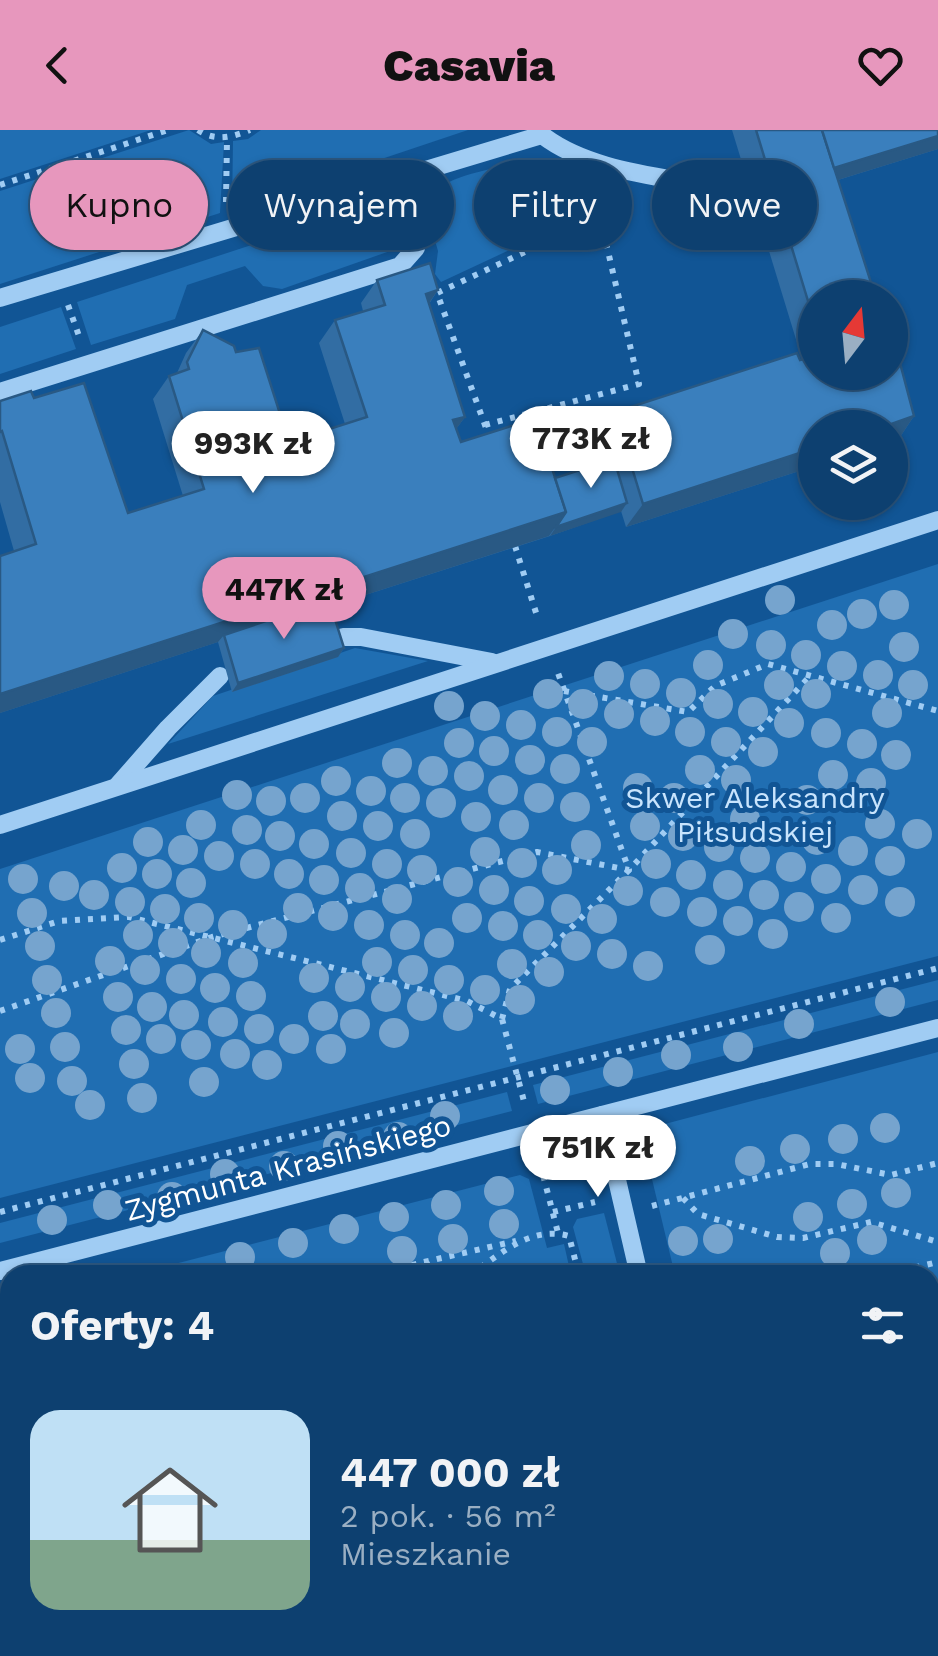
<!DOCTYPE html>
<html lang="pl">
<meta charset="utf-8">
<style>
body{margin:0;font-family:"Work Sans",sans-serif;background:#164775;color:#f1f3f6;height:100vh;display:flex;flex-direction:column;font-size:38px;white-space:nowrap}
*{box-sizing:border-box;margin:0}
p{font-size:32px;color:#9aafc3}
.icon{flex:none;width:55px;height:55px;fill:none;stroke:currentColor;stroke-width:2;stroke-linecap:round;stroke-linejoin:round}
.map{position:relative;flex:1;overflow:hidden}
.sheet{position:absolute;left:0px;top:1135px;width:940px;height:392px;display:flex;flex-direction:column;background:#0d4070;border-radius:30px 30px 0 0;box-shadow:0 2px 8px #0004,0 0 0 2px #2d5983}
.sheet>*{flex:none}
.banner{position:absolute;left:30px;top:30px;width:880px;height:90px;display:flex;gap:20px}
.needle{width:65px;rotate:16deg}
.buttons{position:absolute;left:798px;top:150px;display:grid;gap:20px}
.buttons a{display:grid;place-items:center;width:110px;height:110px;border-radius:50%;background:#0d4070;box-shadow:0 2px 8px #0004,0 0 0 2px #2d5983;font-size:50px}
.price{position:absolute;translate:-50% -85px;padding:0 22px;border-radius:35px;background:#fff;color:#222;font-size:32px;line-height:65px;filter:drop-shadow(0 2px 5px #0008)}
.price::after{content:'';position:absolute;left:50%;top:60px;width:30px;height:22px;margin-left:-15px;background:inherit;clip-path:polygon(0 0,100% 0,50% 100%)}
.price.selected{background:#e797bd;color:#111}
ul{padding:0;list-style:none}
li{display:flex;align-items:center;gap:30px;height:250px;padding:0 30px}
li+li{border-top:2px solid #2d5983}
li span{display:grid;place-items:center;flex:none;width:280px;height:200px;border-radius:30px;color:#555}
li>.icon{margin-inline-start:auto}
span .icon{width:120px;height:120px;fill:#fffc;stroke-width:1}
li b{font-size:42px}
h2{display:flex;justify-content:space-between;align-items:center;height:120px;padding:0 30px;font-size:42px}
.tag{padding:0 35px;border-radius:45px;background:#0d4070;box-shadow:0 2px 8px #0004,0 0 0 2px #2d5983;font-size:35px;line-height:90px}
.tag.selected{background:#e797bd;color:#111}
header{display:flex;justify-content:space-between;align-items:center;height:130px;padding:0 30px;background:#e797bd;color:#111;font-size:45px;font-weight:800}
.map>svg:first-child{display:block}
.green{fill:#206eb2}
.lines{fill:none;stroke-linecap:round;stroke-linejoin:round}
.path{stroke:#a0ccf3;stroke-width:6;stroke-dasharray:5 8;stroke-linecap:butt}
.minor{stroke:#a0ccf3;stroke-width:18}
.tree{fill:#76a4ce}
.wall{fill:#326da3}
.shaded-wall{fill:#295984}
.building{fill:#3a7fbd;stroke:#295984;stroke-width:2.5}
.labels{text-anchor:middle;stroke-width:10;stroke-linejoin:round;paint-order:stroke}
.park-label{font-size:30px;fill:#c8e4fd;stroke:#115595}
.street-label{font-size:30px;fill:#fff;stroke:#115595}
</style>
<header><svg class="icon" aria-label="back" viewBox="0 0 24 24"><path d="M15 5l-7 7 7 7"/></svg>Casavia<svg class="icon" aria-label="heart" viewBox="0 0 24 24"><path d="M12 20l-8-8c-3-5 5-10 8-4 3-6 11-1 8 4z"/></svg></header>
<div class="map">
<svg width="938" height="1526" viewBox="0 0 938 1526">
<rect width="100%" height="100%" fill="#115595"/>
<g class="green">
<path d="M 0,0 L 151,0 L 0,49 Z"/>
<path d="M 189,0 L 211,14 L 224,12 L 220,83 L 0,154 L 0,61 Z"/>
<path d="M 261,0 L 468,0 L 232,79 L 233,11 L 248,9 Z"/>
<path d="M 505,35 L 534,35 L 585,44 L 593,81 L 441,152 L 435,144 L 438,121 L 425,76 C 439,46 476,44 505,35 Z"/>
<path d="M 368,77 C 396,77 401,99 390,121 L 282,159 L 263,156 L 245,136 L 187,155 L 175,189 L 91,215 L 77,172 Z"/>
<path d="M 61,177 L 76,219 L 0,244 L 0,197 Z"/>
<path d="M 938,434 L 938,826 L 0,1068 L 0,739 Z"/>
<path d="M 355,518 L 428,531 L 168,614 L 213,566 Z"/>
<path d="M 938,850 L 938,870 L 538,974 L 533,955 Z"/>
<path d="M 938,922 L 938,1526 L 768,1526 L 766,1518 L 930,1518 L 930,1145 L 675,1145 L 651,1045 L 637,1047 C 635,1024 642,1008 661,995 Z"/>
<path d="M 507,962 L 512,981 L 0,1113 L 0,1093 Z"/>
<path d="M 520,1045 L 529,1049 L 547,1118 L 564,1114 L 571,1145 L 132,1145 Z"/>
<path d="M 604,1083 L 620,1145 L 586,1145 L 573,1097 L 577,1089 Z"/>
<path d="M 10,1177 L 10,1287 L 0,1290 L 0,1179 Z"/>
<path d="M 10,1352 L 10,1411 L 0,1414 L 0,1354 Z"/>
</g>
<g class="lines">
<g class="path">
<path d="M 198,0 C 215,12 232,7 250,0"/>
<path d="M 0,55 L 168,0"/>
<path d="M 226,72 L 227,8"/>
<path d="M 68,175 L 79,206"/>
<path d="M 485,295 L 639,254 L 600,87"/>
<path d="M 490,309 L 437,163 L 600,87 L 594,60"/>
<path d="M 515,416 L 538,489"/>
<path d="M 564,561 L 688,582 L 715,556 L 768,534 L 938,581"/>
<path d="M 0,810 L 59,791 L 129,787 L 467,871 L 502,889 L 525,975"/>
<path d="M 0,881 L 212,807 L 537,722 L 629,740 L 810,546"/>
<path d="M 502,889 L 510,859 L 629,740 L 558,543"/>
<path d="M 540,1033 L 558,1103"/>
<path d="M 683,1068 L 698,1084 L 777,1107 L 803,1108 L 871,1092 L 938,1112"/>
<path d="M 652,1076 L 810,1034 L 836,1034 L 891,1045 L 938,1033"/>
<path d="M 0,1082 L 938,838"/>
<path d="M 553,1082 L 595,1072"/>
<path d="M 424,1132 L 516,1111"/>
<path d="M 374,1145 L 424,1132 L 447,1145"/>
<path d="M 470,1145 C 499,1125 531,1095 569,1106 L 579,1145"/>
<path d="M 904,1145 L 917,1137 L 938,1132"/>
<path d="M 0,1247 L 10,1246"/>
<path d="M 930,1268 L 938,1268"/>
<path d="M 671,1518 L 673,1526"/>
</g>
<g class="minor">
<path d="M 542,5 C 586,39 650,45 704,55"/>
<path d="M 0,168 L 542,5 L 541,0"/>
<path d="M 0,262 L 400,136 L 416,118 L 416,98 L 401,48"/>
<path d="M 343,507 L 361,507 L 492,532"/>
<path d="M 118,655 L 168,598 L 220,546"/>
<path d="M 0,695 L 938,390"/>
<path d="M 602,985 L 639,1145"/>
<path d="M 0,1141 L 938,898"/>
<path d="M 0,1322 L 10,1320"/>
<path d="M 732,1518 L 734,1526"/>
<path d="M 313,1526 L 335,1518"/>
</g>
</g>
<g class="tree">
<circle cx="780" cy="470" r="15"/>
<circle cx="894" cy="475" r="15"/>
<circle cx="862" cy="484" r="15"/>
<circle cx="832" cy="495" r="15"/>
<circle cx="733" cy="504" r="15"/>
<circle cx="771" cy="515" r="15"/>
<circle cx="904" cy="517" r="15"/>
<circle cx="806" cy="525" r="15"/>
<circle cx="708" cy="535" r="15"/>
<circle cx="842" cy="536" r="15"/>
<circle cx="878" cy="545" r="15"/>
<circle cx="609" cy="546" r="15"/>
<circle cx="645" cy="554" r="15"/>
<circle cx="779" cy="555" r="15"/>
<circle cx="913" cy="555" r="15"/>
<circle cx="681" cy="563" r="15"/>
<circle cx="548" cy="564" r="15"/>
<circle cx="816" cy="564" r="15"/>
<circle cx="583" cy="574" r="15"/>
<circle cx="718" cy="574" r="15"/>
<circle cx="449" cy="576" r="15"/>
<circle cx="753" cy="582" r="15"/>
<circle cx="887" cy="583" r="15"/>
<circle cx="619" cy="584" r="15"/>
<circle cx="485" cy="586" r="15"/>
<circle cx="655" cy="591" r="15"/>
<circle cx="789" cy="593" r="15"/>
<circle cx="521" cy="595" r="15"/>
<circle cx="557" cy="602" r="15"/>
<circle cx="690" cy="602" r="15"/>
<circle cx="826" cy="603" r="15"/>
<circle cx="592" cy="612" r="15"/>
<circle cx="726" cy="612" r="15"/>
<circle cx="459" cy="613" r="15"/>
<circle cx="862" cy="614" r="15"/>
<circle cx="494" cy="621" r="15"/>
<circle cx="763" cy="622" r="15"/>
<circle cx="896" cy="625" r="15"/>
<circle cx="530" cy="630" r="15"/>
<circle cx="397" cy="633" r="15"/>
<circle cx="565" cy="639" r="15"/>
<circle cx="700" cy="640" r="15"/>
<circle cx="433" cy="641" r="15"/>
<circle cx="833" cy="645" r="15"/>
<circle cx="469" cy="646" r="15"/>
<circle cx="736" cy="650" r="15"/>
<circle cx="336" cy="651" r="15"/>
<circle cx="871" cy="653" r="15"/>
<circle cx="638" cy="658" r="15"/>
<circle cx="503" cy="660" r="15"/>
<circle cx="371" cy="661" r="15"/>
<circle cx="237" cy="665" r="15"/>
<circle cx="305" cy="668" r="15"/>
<circle cx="405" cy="668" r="15"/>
<circle cx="539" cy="668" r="15"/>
<circle cx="674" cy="668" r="15"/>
<circle cx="807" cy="670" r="15"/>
<circle cx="271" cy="671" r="15"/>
<circle cx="441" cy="673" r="15"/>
<circle cx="575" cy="677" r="15"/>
<circle cx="342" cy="686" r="15"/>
<circle cx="476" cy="687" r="15"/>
<circle cx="745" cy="689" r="15"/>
<circle cx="880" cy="694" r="15"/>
<circle cx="201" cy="695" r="15"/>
<circle cx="514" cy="695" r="15"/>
<circle cx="378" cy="696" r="15"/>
<circle cx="645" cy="696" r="15"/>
<circle cx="247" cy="700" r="15"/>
<circle cx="415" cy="704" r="15"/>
<circle cx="917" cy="704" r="15"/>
<circle cx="280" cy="706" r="15"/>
<circle cx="683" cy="706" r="15"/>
<circle cx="817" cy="710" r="15"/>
<circle cx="148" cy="712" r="15"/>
<circle cx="314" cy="714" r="15"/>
<circle cx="586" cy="715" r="15"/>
<circle cx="719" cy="717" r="15"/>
<circle cx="183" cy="720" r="15"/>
<circle cx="853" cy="721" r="15"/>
<circle cx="485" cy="722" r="15"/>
<circle cx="351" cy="723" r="15"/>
<circle cx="219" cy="726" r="15"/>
<circle cx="755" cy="728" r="15"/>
<circle cx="890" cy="731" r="15"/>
<circle cx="522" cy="733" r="15"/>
<circle cx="255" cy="734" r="15"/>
<circle cx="387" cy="734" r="15"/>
<circle cx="656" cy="734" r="15"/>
<circle cx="791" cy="737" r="15"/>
<circle cx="122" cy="738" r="15"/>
<circle cx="422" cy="740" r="15"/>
<circle cx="557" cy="740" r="15"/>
<circle cx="157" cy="744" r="15"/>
<circle cx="289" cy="744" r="15"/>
<circle cx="691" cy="745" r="15"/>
<circle cx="23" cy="749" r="15"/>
<circle cx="826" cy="749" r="15"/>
<circle cx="324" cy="750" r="15"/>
<circle cx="458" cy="752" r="15"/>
<circle cx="191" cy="753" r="15"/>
<circle cx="728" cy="755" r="15"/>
<circle cx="64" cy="756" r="15"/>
<circle cx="360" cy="758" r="15"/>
<circle cx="494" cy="760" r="15"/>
<circle cx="863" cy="760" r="15"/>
<circle cx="628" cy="761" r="15"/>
<circle cx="94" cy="765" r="15"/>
<circle cx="764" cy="765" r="15"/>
<circle cx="397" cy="769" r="15"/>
<circle cx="529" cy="771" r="15"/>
<circle cx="130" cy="772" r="15"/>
<circle cx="665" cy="772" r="15"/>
<circle cx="900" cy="772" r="15"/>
<circle cx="799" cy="777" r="15"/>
<circle cx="298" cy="778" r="15"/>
<circle cx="165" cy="779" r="15"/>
<circle cx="566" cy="779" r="15"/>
<circle cx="702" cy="782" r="15"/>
<circle cx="32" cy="783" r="15"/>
<circle cx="333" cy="786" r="15"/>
<circle cx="199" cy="788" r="15"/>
<circle cx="467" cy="788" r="15"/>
<circle cx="836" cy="788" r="15"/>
<circle cx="602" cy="789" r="15"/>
<circle cx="738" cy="791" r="15"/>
<circle cx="233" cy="795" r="15"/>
<circle cx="369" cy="795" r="15"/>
<circle cx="503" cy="796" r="15"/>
<circle cx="272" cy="804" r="15"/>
<circle cx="773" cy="804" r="15"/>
<circle cx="138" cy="805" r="15"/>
<circle cx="405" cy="805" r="15"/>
<circle cx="538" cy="805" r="15"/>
<circle cx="173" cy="813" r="15"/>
<circle cx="439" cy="813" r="15"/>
<circle cx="40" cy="816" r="15"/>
<circle cx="576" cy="816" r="15"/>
<circle cx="710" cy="820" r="15"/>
<circle cx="206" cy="823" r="15"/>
<circle cx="612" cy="824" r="15"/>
<circle cx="110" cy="831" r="15"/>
<circle cx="377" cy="832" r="15"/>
<circle cx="243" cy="833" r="15"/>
<circle cx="512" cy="834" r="15"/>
<circle cx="648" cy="836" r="15"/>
<circle cx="145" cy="840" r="15"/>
<circle cx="413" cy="840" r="15"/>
<circle cx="549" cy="842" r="15"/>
<circle cx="314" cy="848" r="15"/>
<circle cx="181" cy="849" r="15"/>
<circle cx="47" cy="850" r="15"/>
<circle cx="449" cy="850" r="15"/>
<circle cx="350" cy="857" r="15"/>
<circle cx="215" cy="858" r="15"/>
<circle cx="485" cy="860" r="15"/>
<circle cx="251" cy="866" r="15"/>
<circle cx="118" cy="867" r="15"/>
<circle cx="386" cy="867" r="15"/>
<circle cx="520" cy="870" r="15"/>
<circle cx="890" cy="872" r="15"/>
<circle cx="422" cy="876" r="15"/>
<circle cx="152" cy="877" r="15"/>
<circle cx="56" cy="883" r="15"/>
<circle cx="184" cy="885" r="15"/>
<circle cx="323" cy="886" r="15"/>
<circle cx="458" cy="886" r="15"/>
<circle cx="223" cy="892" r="15"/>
<circle cx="355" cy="894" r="15"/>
<circle cx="799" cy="894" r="15"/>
<circle cx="259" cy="899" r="15"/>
<circle cx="126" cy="900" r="15"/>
<circle cx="394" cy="903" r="15"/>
<circle cx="161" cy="909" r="15"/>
<circle cx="294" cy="909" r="15"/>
<circle cx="196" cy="915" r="15"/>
<circle cx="65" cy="917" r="15"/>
<circle cx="738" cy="917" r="15"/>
<circle cx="20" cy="919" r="15"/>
<circle cx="331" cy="919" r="15"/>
<circle cx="235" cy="924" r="15"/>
<circle cx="676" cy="925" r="15"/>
<circle cx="134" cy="934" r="15"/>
<circle cx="267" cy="935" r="15"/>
<circle cx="618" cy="942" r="15"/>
<circle cx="30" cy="948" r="15"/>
<circle cx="72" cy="951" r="15"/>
<circle cx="204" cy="952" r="15"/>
<circle cx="555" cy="960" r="15"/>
<circle cx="142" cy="968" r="15"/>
<circle cx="90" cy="975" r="15"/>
<circle cx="445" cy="986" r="15"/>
<circle cx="885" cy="998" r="15"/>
<circle cx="398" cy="1007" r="15"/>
<circle cx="843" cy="1009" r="15"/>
<circle cx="338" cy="1016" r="15"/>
<circle cx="795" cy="1019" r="15"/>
<circle cx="750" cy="1031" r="15"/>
<circle cx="284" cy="1036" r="15"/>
<circle cx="225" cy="1044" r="15"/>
<circle cx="499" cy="1061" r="15"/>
<circle cx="896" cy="1063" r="15"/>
<circle cx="172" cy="1067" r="15"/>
<circle cx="852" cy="1074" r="15"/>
<circle cx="108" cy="1075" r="15"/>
<circle cx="446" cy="1075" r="15"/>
<circle cx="394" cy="1087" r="15"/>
<circle cx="808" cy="1087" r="15"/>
<circle cx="52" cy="1090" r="15"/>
<circle cx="504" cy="1094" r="15"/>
<circle cx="344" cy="1099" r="15"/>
<circle cx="453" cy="1109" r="15"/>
<circle cx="718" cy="1109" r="15"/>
<circle cx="872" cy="1110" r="15"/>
<circle cx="683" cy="1111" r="15"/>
<circle cx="293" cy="1113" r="15"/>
<circle cx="402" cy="1121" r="15"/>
<circle cx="835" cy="1123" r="15"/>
<circle cx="240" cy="1127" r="15"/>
</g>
<g class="wall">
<path d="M 732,0 L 938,0 L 938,19 L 838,50 L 876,168 L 815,168 L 815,242 L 890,242 L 890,195 L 914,286 L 898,310 L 890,312 L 890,298 L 815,298 L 815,336 L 626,397 L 621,381 L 550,406 L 331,476 L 344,518 L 338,527 L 232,562 L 218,512 L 0,583 L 0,426 L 14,421 L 0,372 L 0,271 L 31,261 L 34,268 L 84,253 L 128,383 L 183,366 L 153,269 L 169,246 L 177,243 L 186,223 L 203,200 L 234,216 L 236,222 L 259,218 L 289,312 L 345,294 L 319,213 L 335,190 L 363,181 L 361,173 L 377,150 L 430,133 L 438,160 L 429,174 L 465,287 L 456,299 L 461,312 L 536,288 L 555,348 L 606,332 L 598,305 L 615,282 L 797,223 L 800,230 L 802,229 Z"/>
<path d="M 10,1395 L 10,1497 L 0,1499 L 0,1397 Z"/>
</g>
<g class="shaded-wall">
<path d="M 938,6 L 938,19 L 815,57 L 827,40 Z"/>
<path d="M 438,160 L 422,183 L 426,164 Z"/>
<path d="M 914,286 L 898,310 L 890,312 L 890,298 L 880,298 Z"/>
<path d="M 465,287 L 448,310 L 453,290 Z"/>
<path d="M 815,318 L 815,336 L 626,397 L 643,374 Z"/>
<path d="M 627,373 L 621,382 L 550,406 L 556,397 Z"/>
<path d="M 566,382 L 549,406 L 225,510 L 224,505 L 218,512 L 0,583 L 0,564 Z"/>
<path d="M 344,518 L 338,527 L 232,562 L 238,553 Z"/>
<path d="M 10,1475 L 10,1497 L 0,1499 L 0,1489 Z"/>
</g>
<g class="building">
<path d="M 756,0 L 822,0 L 876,168 L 815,168 L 815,194 Z"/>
<path d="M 822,0 L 938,0 L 938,6 L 834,38 Z"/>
<path d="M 430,133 L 438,160 L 426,164 L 465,287 L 453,290 L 461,312 L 536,288 L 566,382 L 0,564 L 0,426 L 36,414 L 2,301 L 0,302 L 0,271 L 31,261 L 34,268 L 84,253 L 128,383 L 204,359 L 169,246 L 189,239 L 187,232 L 203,200 L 234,216 L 236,222 L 259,218 L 289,312 L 367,287 L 335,190 L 385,175 L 377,150 Z"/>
<path d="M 890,195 L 914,286 L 880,298 L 815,298 L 815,318 L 643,374 L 615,282 L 797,223 L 800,230 L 815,226 L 815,242 L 890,242 Z"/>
<path d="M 614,329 L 627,373 L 556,397 L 566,382 L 555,348 Z"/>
<path d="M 329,470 L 344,518 L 238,553 L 224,505 Z"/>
<path d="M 10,1395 L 10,1441 L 0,1400 L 0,1397 Z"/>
<path d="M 371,1518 L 374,1526 L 351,1526 Z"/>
<path d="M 405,1518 L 664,1518 L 666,1526 L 384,1526 Z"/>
</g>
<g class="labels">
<g class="park-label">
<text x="755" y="678">Skwer Aleksandry<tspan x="755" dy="34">Piłsudskiej</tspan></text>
</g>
<g class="street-label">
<text transform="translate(288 1038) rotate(-15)" y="10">Zygmunta Krasińskiego</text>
</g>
</g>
</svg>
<div class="buttons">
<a><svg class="needle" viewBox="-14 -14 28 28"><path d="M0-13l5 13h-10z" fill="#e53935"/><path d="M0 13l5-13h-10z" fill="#9aafc3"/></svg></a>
<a><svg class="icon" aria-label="layers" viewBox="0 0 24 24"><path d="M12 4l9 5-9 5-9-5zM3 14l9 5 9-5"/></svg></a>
</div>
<b class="price" style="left:591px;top:361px">773K zł</b>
<b class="price" style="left:253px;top:366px">993K zł</b>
<b class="price selected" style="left:284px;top:512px">447K zł</b>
<b class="price" style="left:598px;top:1070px">751K zł</b>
<div class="banner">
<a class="tag selected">Kupno</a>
<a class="tag">Wynajem</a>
<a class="tag">Filtry</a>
<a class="tag">Nowe</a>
</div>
<section class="sheet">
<h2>Oferty: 4<svg class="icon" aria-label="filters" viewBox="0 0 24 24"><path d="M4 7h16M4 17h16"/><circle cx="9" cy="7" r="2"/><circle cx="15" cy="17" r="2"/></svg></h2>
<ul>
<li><span style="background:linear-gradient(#bfe0f5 65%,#7fa58c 0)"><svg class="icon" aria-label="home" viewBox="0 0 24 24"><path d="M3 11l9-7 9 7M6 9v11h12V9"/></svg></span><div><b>447 000 zł</b><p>2 pok. · 56 m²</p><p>Mieszkanie</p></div></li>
</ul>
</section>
</div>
